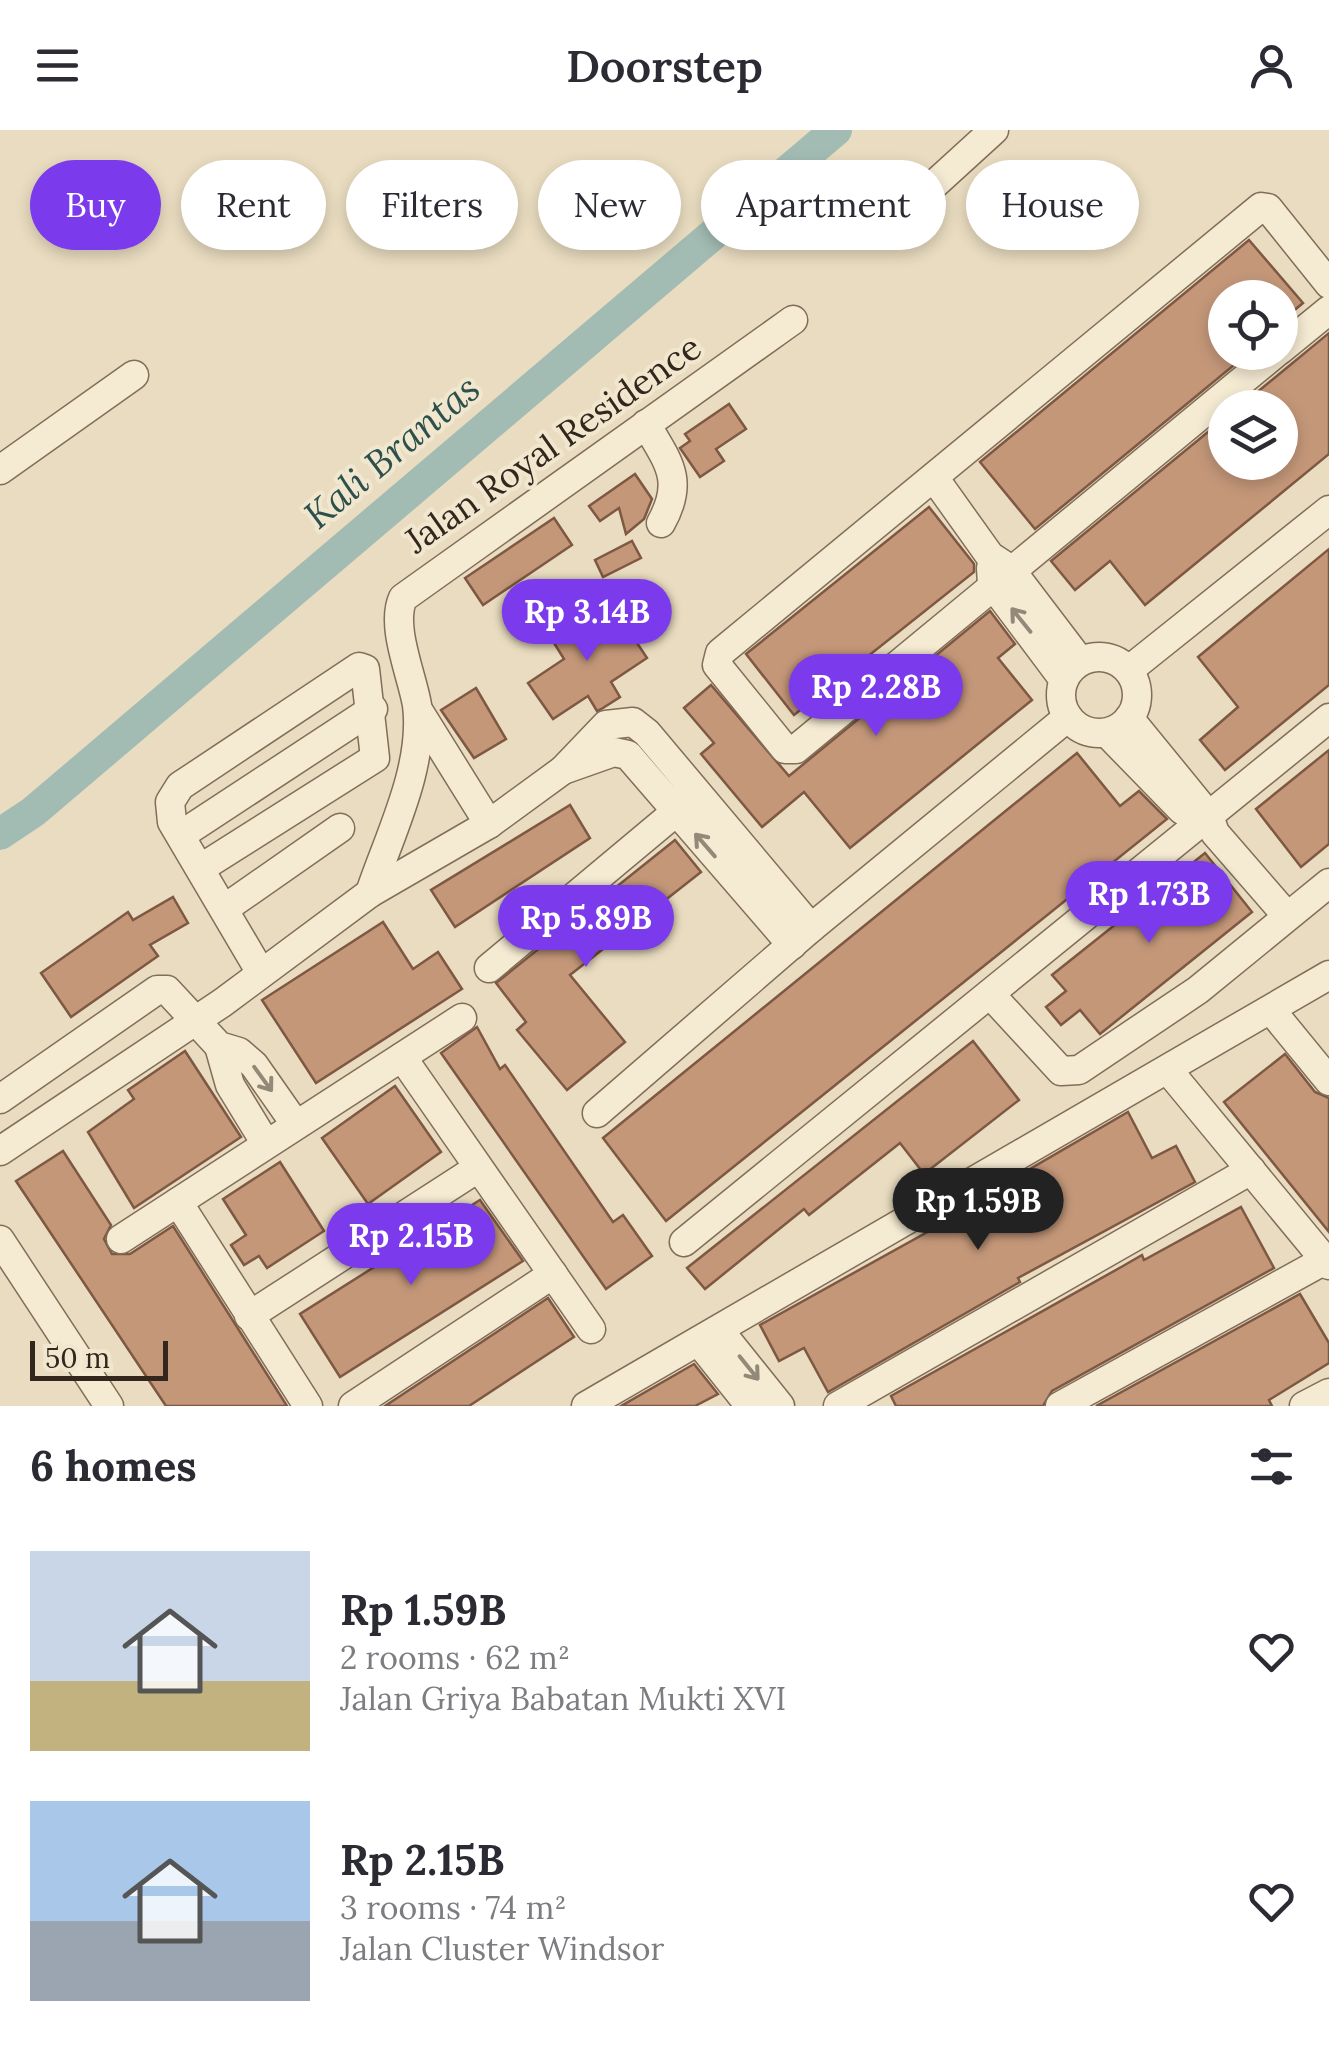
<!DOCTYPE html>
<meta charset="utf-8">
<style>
body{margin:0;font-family:Lora,serif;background:#f2f2f3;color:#2b2b33;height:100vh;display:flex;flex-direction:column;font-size:38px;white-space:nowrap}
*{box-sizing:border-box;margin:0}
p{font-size:32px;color:#7c7c81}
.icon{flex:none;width:55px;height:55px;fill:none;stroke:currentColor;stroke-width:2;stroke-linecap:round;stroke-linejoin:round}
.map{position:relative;height:1276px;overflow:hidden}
.details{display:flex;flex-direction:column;background:#fff;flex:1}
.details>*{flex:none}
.hud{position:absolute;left:30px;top:30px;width:1270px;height:90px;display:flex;gap:20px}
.buttons{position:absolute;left:1208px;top:150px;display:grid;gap:20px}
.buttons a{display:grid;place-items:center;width:90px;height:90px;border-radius:50%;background:#fff;box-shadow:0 5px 15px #0003;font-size:50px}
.scale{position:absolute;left:30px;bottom:25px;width:138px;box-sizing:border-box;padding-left:10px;border:5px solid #32261d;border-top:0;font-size:28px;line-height:35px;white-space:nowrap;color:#32261d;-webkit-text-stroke:8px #f1e7cf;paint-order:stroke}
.price{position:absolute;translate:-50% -85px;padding:0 22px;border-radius:35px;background:#7c3aed;color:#fff;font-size:32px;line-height:65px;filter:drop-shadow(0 2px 5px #0008)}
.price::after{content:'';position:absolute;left:50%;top:60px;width:30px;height:22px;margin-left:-15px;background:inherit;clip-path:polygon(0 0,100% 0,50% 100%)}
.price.current{background:#222;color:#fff}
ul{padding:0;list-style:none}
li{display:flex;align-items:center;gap:30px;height:250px;padding:0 30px}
li span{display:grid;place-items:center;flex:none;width:280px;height:200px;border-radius:0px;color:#555}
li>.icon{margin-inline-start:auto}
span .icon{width:120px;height:120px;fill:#fffc;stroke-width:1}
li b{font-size:42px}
h2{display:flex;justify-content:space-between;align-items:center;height:120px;padding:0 30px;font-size:42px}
.tag{padding:0 35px;border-radius:45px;background:#fff;box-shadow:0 5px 15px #0003;font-size:35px;line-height:90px}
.tag.current{background:#7c3aed;color:#fff}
header{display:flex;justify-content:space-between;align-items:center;height:130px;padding:0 30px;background:#fff;font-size:45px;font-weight:600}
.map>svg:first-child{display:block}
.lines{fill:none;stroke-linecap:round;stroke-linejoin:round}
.river{stroke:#a2bcb4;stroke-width:32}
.building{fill:#c49779;stroke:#7e5842;stroke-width:2.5}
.minor-casing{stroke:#816e5a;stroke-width:31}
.minor{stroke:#f5ead2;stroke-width:28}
.oneway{stroke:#948878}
.labels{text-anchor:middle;stroke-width:8;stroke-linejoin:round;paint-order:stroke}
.street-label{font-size:35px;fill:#32261d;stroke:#f1e7cf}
.water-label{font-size:38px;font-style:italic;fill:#2d504d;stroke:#f1e7cf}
</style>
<header><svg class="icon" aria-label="menu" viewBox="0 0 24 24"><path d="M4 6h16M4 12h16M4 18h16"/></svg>Doorstep<svg class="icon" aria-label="person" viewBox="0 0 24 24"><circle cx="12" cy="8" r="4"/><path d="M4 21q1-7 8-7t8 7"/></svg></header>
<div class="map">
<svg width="1329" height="1276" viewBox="0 0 1329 1276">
<rect width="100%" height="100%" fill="#e9dcc0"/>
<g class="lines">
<path class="river" d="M 0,704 L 33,682 L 836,0"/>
</g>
<g class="building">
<path d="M 1249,110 L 1303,173 L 1280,192 L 1280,168 L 1225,168 L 1225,222 L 1241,222 L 1231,231 L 1234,235 L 1035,399 L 980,332 Z"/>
<path d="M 1329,203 L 1329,324 L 1145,475 L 1110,431 L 1075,460 L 1051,431 L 1225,288 L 1225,332 L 1280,332 L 1280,278 L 1238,278 Z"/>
<path d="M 729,274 L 746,299 L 716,319 L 724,331 L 700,347 L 680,318 L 690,311 L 685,304 Z"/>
<path d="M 635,344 L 652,369 L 644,389 L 626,404 L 619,378 L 600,391 L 589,376 Z"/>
<path d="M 929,377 L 974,434 L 974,442 L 794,585 L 746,524 Z"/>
<path d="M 554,388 L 572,415 L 483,475 L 465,448 Z"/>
<path d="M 632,411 L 641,428 L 603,447 L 595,430 Z"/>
<path d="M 1329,419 L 1329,555 L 1225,640 L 1200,610 L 1238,577 L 1198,527 Z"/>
<path d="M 592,477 L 608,502 L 623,492 L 647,528 L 611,552 L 620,567 L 603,578 L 597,581 L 588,566 L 553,589 L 528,553 L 564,529 L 549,505 Z"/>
<path d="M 990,481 L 1015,514 L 998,528 L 1032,570 L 850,718 L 804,662 L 762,697 L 701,624 L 714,613 L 684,578 L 711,555 L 789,646 Z"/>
<path d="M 476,558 L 506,609 L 474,628 L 441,580 Z"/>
<path d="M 1329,620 L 1329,714 L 1301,737 L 1256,679 Z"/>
<path d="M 1077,623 L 1120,676 L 1139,661 L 1167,689 L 666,1091 L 603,1008 Z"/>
<path d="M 570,675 L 590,708 L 455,797 L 431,760 Z"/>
<path d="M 675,710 L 701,742 L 570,845 L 625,912 L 567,960 L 517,900 L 526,892 L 496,853 Z"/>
<path d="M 1205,723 L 1252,782 L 1100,904 L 1080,880 L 1061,895 L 1046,877 L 1066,861 L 1052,845 Z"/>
<path d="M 173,767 L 188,793 L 150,815 L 158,826 L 71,887 L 41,843 L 128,782 L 133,790 Z"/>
<path d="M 383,792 L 413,839 L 438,822 L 462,859 L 316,953 L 262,870 Z"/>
<path d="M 477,897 L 500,939 L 505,935 L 613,1092 L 623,1085 L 652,1126 L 606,1159 L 441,923 Z"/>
<path d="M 973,911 L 1019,970 L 924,1044 L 900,1013 L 809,1085 L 804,1079 L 705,1159 L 687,1138 Z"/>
<path d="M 185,921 L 241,1007 L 134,1078 L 88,1002 L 134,969 L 128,960 Z"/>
<path d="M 1285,924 L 1315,962 L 1329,968 L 1329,1102 L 1224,972 Z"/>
<path d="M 395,956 L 441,1022 L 368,1074 L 322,1008 Z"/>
<path d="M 1128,982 L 1152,1028 L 1176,1016 L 1195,1052 L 1018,1148 L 1020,1152 L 828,1262 L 804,1218 L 779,1231 L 760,1195 L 994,1065 L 992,1061 Z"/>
<path d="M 63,1021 L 111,1095 L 104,1109 L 112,1124 L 130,1124 L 173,1096 L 287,1276 L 166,1276 L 16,1051 Z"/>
<path d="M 280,1032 L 324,1101 L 267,1138 L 259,1126 L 244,1135 L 231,1115 L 246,1105 L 223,1069 Z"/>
<path d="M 480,1070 L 523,1131 L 340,1247 L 300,1184 Z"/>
<path d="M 1241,1077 L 1274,1138 L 1052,1261 L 1043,1276 L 896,1276 L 891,1266 L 1123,1136 L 1142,1125 L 1144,1130 Z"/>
<path d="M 1300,1164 L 1329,1213 L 1329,1233 L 1269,1270 L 1272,1276 L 1096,1276 Z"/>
<path d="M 548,1168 L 574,1207 L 551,1222 L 469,1276 L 385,1276 Z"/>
<path d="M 694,1234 L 718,1264 L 695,1276 L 621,1276 Z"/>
</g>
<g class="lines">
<defs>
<g id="minor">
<path d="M 904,82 L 994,0"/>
<path d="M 1280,220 L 1329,180"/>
<path d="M 1277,222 L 796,619 L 785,619 L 717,535 L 720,523 L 1261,77 L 1268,78 L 1329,154"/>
<path d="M 646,294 C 668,332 685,350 661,393"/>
<path d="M 0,340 L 134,245"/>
<path d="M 935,349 L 990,426 L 1010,439 L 1080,531"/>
<path d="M 991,438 L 992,454 L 1064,550"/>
<circle cx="1099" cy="565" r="38"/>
<path d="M 1129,540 L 1329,380"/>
<path d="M 418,580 L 489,694"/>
<path d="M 1129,588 L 1209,686 L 1215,703 L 1287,786"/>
<path d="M 1108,604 L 1182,680"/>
<path d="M 181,705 L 373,579"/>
<path d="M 201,738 L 375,628 L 365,539 L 359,537 L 180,656 L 170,672 L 172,692 L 261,843"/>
<path d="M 370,763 C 389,706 425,637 417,575 C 412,545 390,496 403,468 L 793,190"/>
<path d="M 224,779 L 340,698"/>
<path d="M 792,815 L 628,625 L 614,622 L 563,640 L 606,595 L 633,592 L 647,603 L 811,798"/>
<path d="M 489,838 L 677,681"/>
<path d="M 990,864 L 1061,941 L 1079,940 L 1198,860 L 1329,753"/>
<path d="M 1271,880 L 1329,951"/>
<path d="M 219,916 L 230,955 L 266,1014"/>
<path d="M 402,927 L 591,1199"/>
<path d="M 1168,940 L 1329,1135"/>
<path d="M 0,969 L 157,860 L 167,860 L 219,916 L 239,922 L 254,935 L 296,995"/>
<path d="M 597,983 L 811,798 L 1068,587"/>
<path d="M 0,1021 L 222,873 L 370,763 L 489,694 L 563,640"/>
<path d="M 178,1072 L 308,1276"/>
<path d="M 121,1109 L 462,888"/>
<path d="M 0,1110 L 109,1276"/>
<path d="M 684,1112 L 1329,588"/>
<path d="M 249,1186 L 478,1038"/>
<path d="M 719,1200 L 780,1276"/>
<path d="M 699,1212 L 750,1276"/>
<path d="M 353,1276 L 553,1144"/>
<path d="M 586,1276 L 1329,845"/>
<path d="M 838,1276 L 1251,1040"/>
<path d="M 1060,1276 L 1325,1130"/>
<path d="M 1304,1276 L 1329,1263"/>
</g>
</defs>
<use href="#minor" class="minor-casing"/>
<use href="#minor" class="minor"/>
</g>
<defs><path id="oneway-shaft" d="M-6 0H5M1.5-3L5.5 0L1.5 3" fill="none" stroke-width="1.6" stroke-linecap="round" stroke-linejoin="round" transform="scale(2.5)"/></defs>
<g class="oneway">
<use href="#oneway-shaft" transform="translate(1021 490) rotate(-129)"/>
<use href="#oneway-shaft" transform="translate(705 715) rotate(-131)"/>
<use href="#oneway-shaft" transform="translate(263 949) rotate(54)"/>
<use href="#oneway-shaft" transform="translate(749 1238) rotate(51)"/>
</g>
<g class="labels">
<g class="street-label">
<text transform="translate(553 314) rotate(-35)" y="12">Jalan Royal Residence</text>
</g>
<g class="water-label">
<text transform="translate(392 322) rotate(-40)" y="13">Kali Brantas</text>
</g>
</g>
</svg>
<div class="buttons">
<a><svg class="icon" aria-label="locate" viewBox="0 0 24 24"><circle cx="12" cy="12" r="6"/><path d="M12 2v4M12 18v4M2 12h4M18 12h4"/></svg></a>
<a><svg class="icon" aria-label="layers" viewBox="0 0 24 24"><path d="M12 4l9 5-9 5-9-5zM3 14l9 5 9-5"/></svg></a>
</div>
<div class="scale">50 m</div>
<b class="price" style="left:587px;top:534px">Rp 3.14B</b>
<b class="price" style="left:876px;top:609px">Rp 2.28B</b>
<b class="price" style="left:1149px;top:816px">Rp 1.73B</b>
<b class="price" style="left:586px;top:840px">Rp 5.89B</b>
<b class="price current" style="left:978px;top:1123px">Rp 1.59B</b>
<b class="price" style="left:411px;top:1158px">Rp 2.15B</b>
<div class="hud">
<a class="tag current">Buy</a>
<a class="tag">Rent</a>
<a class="tag">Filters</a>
<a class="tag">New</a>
<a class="tag">Apartment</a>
<a class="tag">House</a>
</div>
</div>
<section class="details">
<h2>6 homes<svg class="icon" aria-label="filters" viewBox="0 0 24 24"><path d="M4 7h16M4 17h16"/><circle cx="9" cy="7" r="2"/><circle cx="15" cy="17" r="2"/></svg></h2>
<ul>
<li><span style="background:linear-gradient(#c9d6e8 65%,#c2b280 0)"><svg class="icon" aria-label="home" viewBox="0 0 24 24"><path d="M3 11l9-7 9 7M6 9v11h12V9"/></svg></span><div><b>Rp 1.59B</b><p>2 rooms · 62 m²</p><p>Jalan Griya Babatan Mukti XVI</p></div><svg class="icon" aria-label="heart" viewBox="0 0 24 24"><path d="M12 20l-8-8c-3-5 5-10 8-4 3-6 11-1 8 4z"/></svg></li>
<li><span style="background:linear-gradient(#a9c7e8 60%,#9aa5b1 0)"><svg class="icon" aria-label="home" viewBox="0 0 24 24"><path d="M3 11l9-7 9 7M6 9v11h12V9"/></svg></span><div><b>Rp 2.15B</b><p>3 rooms · 74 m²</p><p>Jalan Cluster Windsor</p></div><svg class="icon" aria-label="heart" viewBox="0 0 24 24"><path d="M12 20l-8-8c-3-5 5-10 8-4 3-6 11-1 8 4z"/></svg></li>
</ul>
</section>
